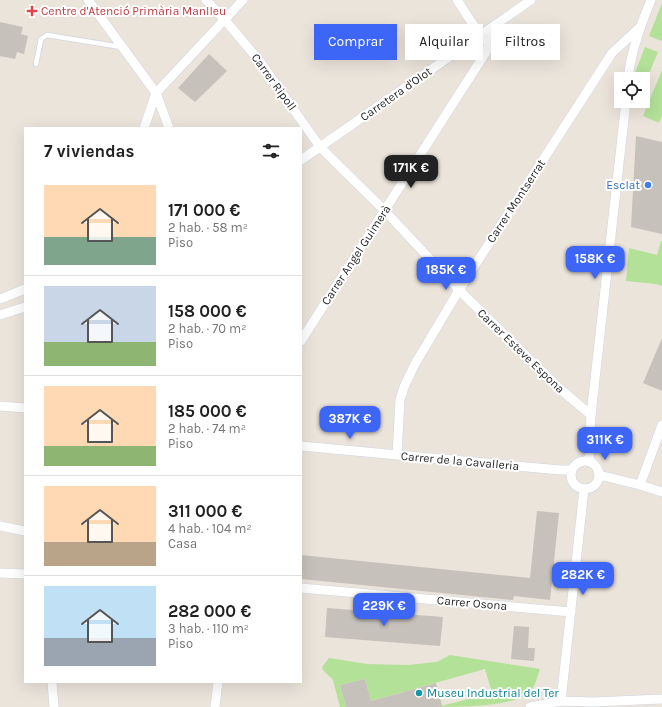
<!DOCTYPE html>
<html lang="es">
<meta charset="utf-8">
<style>
body{margin:0;font-family:Karla,sans-serif;background:#f6f6f6;color:#222;height:100vh;display:flex;flex-direction:column;font-size:15px;white-space:nowrap}
*{box-sizing:border-box;margin:0}
p{font-size:13px;color:#767676}
.icon{flex:none;width:22px;height:22px;fill:none;stroke:currentColor;stroke-width:2;stroke-linecap:round;stroke-linejoin:round}
.map{position:relative;flex:1;overflow:hidden}
.details{position:absolute;left:24px;top:127px;width:278px;height:556px;display:flex;flex-direction:column;background:#fff;border-radius:0px;box-shadow:0 4px 16px #0002}
.details>*{flex:none}
.top-card{position:absolute;left:314px;top:24px;width:288px;height:36px;display:flex;gap:8px}
.fabs{position:absolute;left:614px;top:72px;display:grid;gap:8px}
.fabs a{display:grid;place-items:center;width:36px;height:36px;border-radius:0px;background:#fff;box-shadow:0 4px 16px #0002;font-size:20px}
.price{position:absolute;translate:-50% -34px;padding:0 9px;border-radius:8px;background:#3d65f6;color:#fff;font-size:13px;line-height:26px;filter:drop-shadow(0 1px 2px #0008)}
.price::after{content:'';position:absolute;left:50%;top:24px;width:12px;height:9px;margin-left:-6px;background:inherit;clip-path:polygon(0 0,100% 0,50% 100%)}
.price.current{background:#222;color:#fff}
ul{padding:0;list-style:none}
li{display:flex;align-items:center;gap:12px;height:100px;padding:0 20px}
li+li{border-top:1px solid #e0e0e0}
li span{display:grid;place-items:center;flex:none;width:112px;height:80px;border-radius:0px;color:#555}
li>.icon{margin-inline-start:auto}
span .icon{width:48px;height:48px;fill:#fffc;stroke-width:1}
li b{font-size:17px}
h2{display:flex;justify-content:space-between;align-items:center;height:48px;padding:0 20px;font-size:17px}
.pill{padding:0 14px;border-radius:0px;background:#fff;box-shadow:0 4px 16px #0002;font-size:14px;line-height:36px}
.pill.current{background:#3d65f6;color:#fff}
.map>svg:first-child{display:block}
.green{fill:#b3e198}
.building{fill:#c6c1ba}
.lines{fill:none;stroke-linecap:round;stroke-linejoin:round}
.service-casing{stroke:#d0d4e2;stroke-width:6}
.minor-casing{stroke:#d0d4e2;stroke-width:10}
.service{stroke:#fff;stroke-width:4.5}
.minor{stroke:#fff;stroke-width:9}
.health-dot{fill:#e0444e;stroke:#fff;stroke-width:1.5}
.shop-dot{fill:#3f7fe0;stroke:#fff;stroke-width:1.5}
.culture-dot{fill:#0f9aa8;stroke:#fff;stroke-width:1.5}
.labels{text-anchor:middle;stroke-width:4;stroke-linejoin:round;paint-order:stroke}
.health-label{font-size:12px;fill:#be3a42;stroke:#fff;text-anchor:start}
.street-label{font-size:12px;fill:#292929;stroke:#fff}
.shop-label{font-size:12px;fill:#366cbe;stroke:#fff;text-anchor:end}
.culture-label{font-size:12px;fill:#0d838f;stroke:#fff;text-anchor:start}
</style>
<div class="map">
<svg width="662" height="707" viewBox="0 0 662 707">
<rect width="100%" height="100%" fill="#ebe4db"/>
<g class="green">
<path d="M 662,3 L 662,41 L 649,36 Z"/>
<path d="M 645,47 L 658,52 L 643,88 L 643,79 L 636,79 L 636,70 Z"/>
<path d="M 662,70 L 662,115 L 659,123 L 643,116 Z"/>
<path d="M 661,241 L 662,241 L 662,286 L 656,284 L 626,281 L 629,248 L 657,255 Z"/>
<path d="M 450,655 L 540,669 C 537,677 536,685 530,692 C 513,707 461,707 437,707 L 492,693 L 485,669 L 371,701 L 365,679 L 340,685 L 346,707 L 340,707 L 333,680 L 323,670 L 322,667 L 329,658 L 367,664 L 408,665 L 437,662 Z"/>
</g>
<g class="building">
<path d="M 0,22 L 23,27 L 21,34 L 28,36 L 24,54 L 17,52 L 15,59 L 0,56 Z"/>
<path d="M 209,54 L 227,71 L 195,102 L 178,88 Z"/>
<path d="M 636,136 L 662,142 L 662,234 L 631,227 Z"/>
<path d="M 662,338 L 662,391 L 643,383 Z"/>
<path d="M 537,511 L 559,513 L 550,600 L 514,596 L 513,600 L 301,579 L 301,555 L 530,578 Z"/>
<path d="M 327,608 L 443,617 L 440,646 L 325,637 Z"/>
<path d="M 514,626 L 529,627 L 528,648 L 535,648 L 534,661 L 511,659 Z"/>
<path d="M 365,679 L 371,701 L 436,683 L 442,706 L 437,707 L 346,707 L 340,685 Z"/>
</g>
<g class="lines">
<defs>
<path id="service" d="M 36,64 L 41,39 L 47,35 L 121,47"/>
<g id="minor">
<path d="M 88,0 L 156,93 L 169,128"/>
<path d="M 206,0 L 225,20 L 261,63 L 320,147 L 385,211 L 459,290 L 560,389 L 591,415"/>
<path d="M 457,0 L 480,35 L 482,40"/>
<path d="M 628,79 C 631,51 640,26 651,0"/>
<path d="M 144,128 L 156,93 L 243,0"/>
<path d="M 301,160 L 531,0"/>
<path d="M 0,299 L 25,289"/>
<path d="M 0,315 L 25,307"/>
<path d="M 301,341 L 486,52 L 495,25"/>
<path d="M 0,406 L 25,408"/>
<path d="M 301,446 L 560,470 L 571,470"/>
<path d="M 397,455 L 400,400 L 404,387 L 415,364 L 459,290 L 612,53 L 639,28"/>
<circle cx="585" cy="475" r="14"/>
<path d="M 589,461 L 591,415 L 626,101"/>
<path d="M 599,475 L 640,485 L 662,492"/>
<path d="M 640,485 L 662,425"/>
<path d="M 0,526 L 25,531"/>
<path d="M 0,573 L 25,574"/>
<path d="M 301,588 L 571,612"/>
<path d="M 52,682 L 54,707"/>
<path d="M 561,701 L 584,489"/>
<path d="M 215,707 L 218,682"/>
<path d="M 530,707 L 561,701 L 593,702 L 662,699"/>
</g>
</defs>
<use href="#service" class="service-casing"/>
<use href="#minor" class="minor-casing"/>
<use href="#service" class="service"/>
<use href="#minor" class="minor"/>
</g>
<path class="health-dot" d="M30 5h4v4h4v4h-4v4h-4v-4h-4v-4h4z"/>
<circle class="shop-dot" cx="648" cy="185" r="4"/>
<circle class="culture-dot" cx="419" cy="693" r="4"/>
<g class="labels">
<g class="health-label">
<text x="41" y="15">Centre d'Atenció Primària Manlleu</text>
</g>
<g class="street-label">
<text transform="translate(274 82) rotate(54)" y="4">Carrer Ripoll</text>
<text transform="translate(396 94) rotate(-35)" y="4">Carretera d'Olot</text>
<text transform="translate(516 201) rotate(-57)" y="4">Carrer Montserrat</text>
<text transform="translate(356 255) rotate(-57)" y="4">Carrer Angel Guimerà</text>
<text transform="translate(521 351) rotate(44)" y="4">Carrer Esteve Espona</text>
<text transform="translate(460 461) rotate(5)" y="4">Carrer de la Cavalleria</text>
<text transform="translate(472 603) rotate(5)" y="4">Carrer Osona</text>
</g>
<g class="shop-label">
<text x="640" y="189">Esclat</text>
</g>
<g class="culture-label">
<text x="427" y="697">Museu Industrial del Ter</text>
</g>
</g>
</svg>
<div class="fabs">
<a><svg class="icon" aria-label="locate" viewBox="0 0 24 24"><circle cx="12" cy="12" r="6"/><path d="M12 2v4M12 18v4M2 12h4M18 12h4"/></svg></a>
</div>
<b class="price current" style="left:411px;top:189px">171K €</b>
<b class="price" style="left:595px;top:280px">158K €</b>
<b class="price" style="left:446px;top:291px">185K €</b>
<b class="price" style="left:350px;top:440px">387K €</b>
<b class="price" style="left:605px;top:461px">311K €</b>
<b class="price" style="left:583px;top:596px">282K €</b>
<b class="price" style="left:384px;top:627px">229K €</b>
<div class="top-card">
<a class="pill current">Comprar</a>
<a class="pill">Alquilar</a>
<a class="pill">Filtros</a>
</div>
<section class="details">
<h2>7 viviendas<svg class="icon" aria-label="filters" viewBox="0 0 24 24"><path d="M4 7h16M4 17h16"/><circle cx="9" cy="7" r="2"/><circle cx="15" cy="17" r="2"/></svg></h2>
<ul>
<li><span style="background:linear-gradient(#ffd9b3 65%,#7fa58c 0)"><svg class="icon" aria-label="home" viewBox="0 0 24 24"><path d="M3 11l9-7 9 7M6 9v11h12V9"/></svg></span><div><b>171 000 €</b><p>2 hab. · 58 m²</p><p>Piso</p></div></li>
<li><span style="background:linear-gradient(#c9d6e8 70%,#8fb573 0)"><svg class="icon" aria-label="home" viewBox="0 0 24 24"><path d="M3 11l9-7 9 7M6 9v11h12V9"/></svg></span><div><b>158 000 €</b><p>2 hab. · 70 m²</p><p>Piso</p></div></li>
<li><span style="background:linear-gradient(#ffd9b3 75%,#8fb573 0)"><svg class="icon" aria-label="home" viewBox="0 0 24 24"><path d="M3 11l9-7 9 7M6 9v11h12V9"/></svg></span><div><b>185 000 €</b><p>2 hab. · 74 m²</p><p>Piso</p></div></li>
<li><span style="background:linear-gradient(#ffd9b3 70%,#b9a48a 0)"><svg class="icon" aria-label="home" viewBox="0 0 24 24"><path d="M3 11l9-7 9 7M6 9v11h12V9"/></svg></span><div><b>311 000 €</b><p>4 hab. · 104 m²</p><p>Casa</p></div></li>
<li><span style="background:linear-gradient(#bfe0f5 65%,#9aa5b1 0)"><svg class="icon" aria-label="home" viewBox="0 0 24 24"><path d="M3 11l9-7 9 7M6 9v11h12V9"/></svg></span><div><b>282 000 €</b><p>3 hab. · 110 m²</p><p>Piso</p></div></li>
</ul>
</section>
</div>
